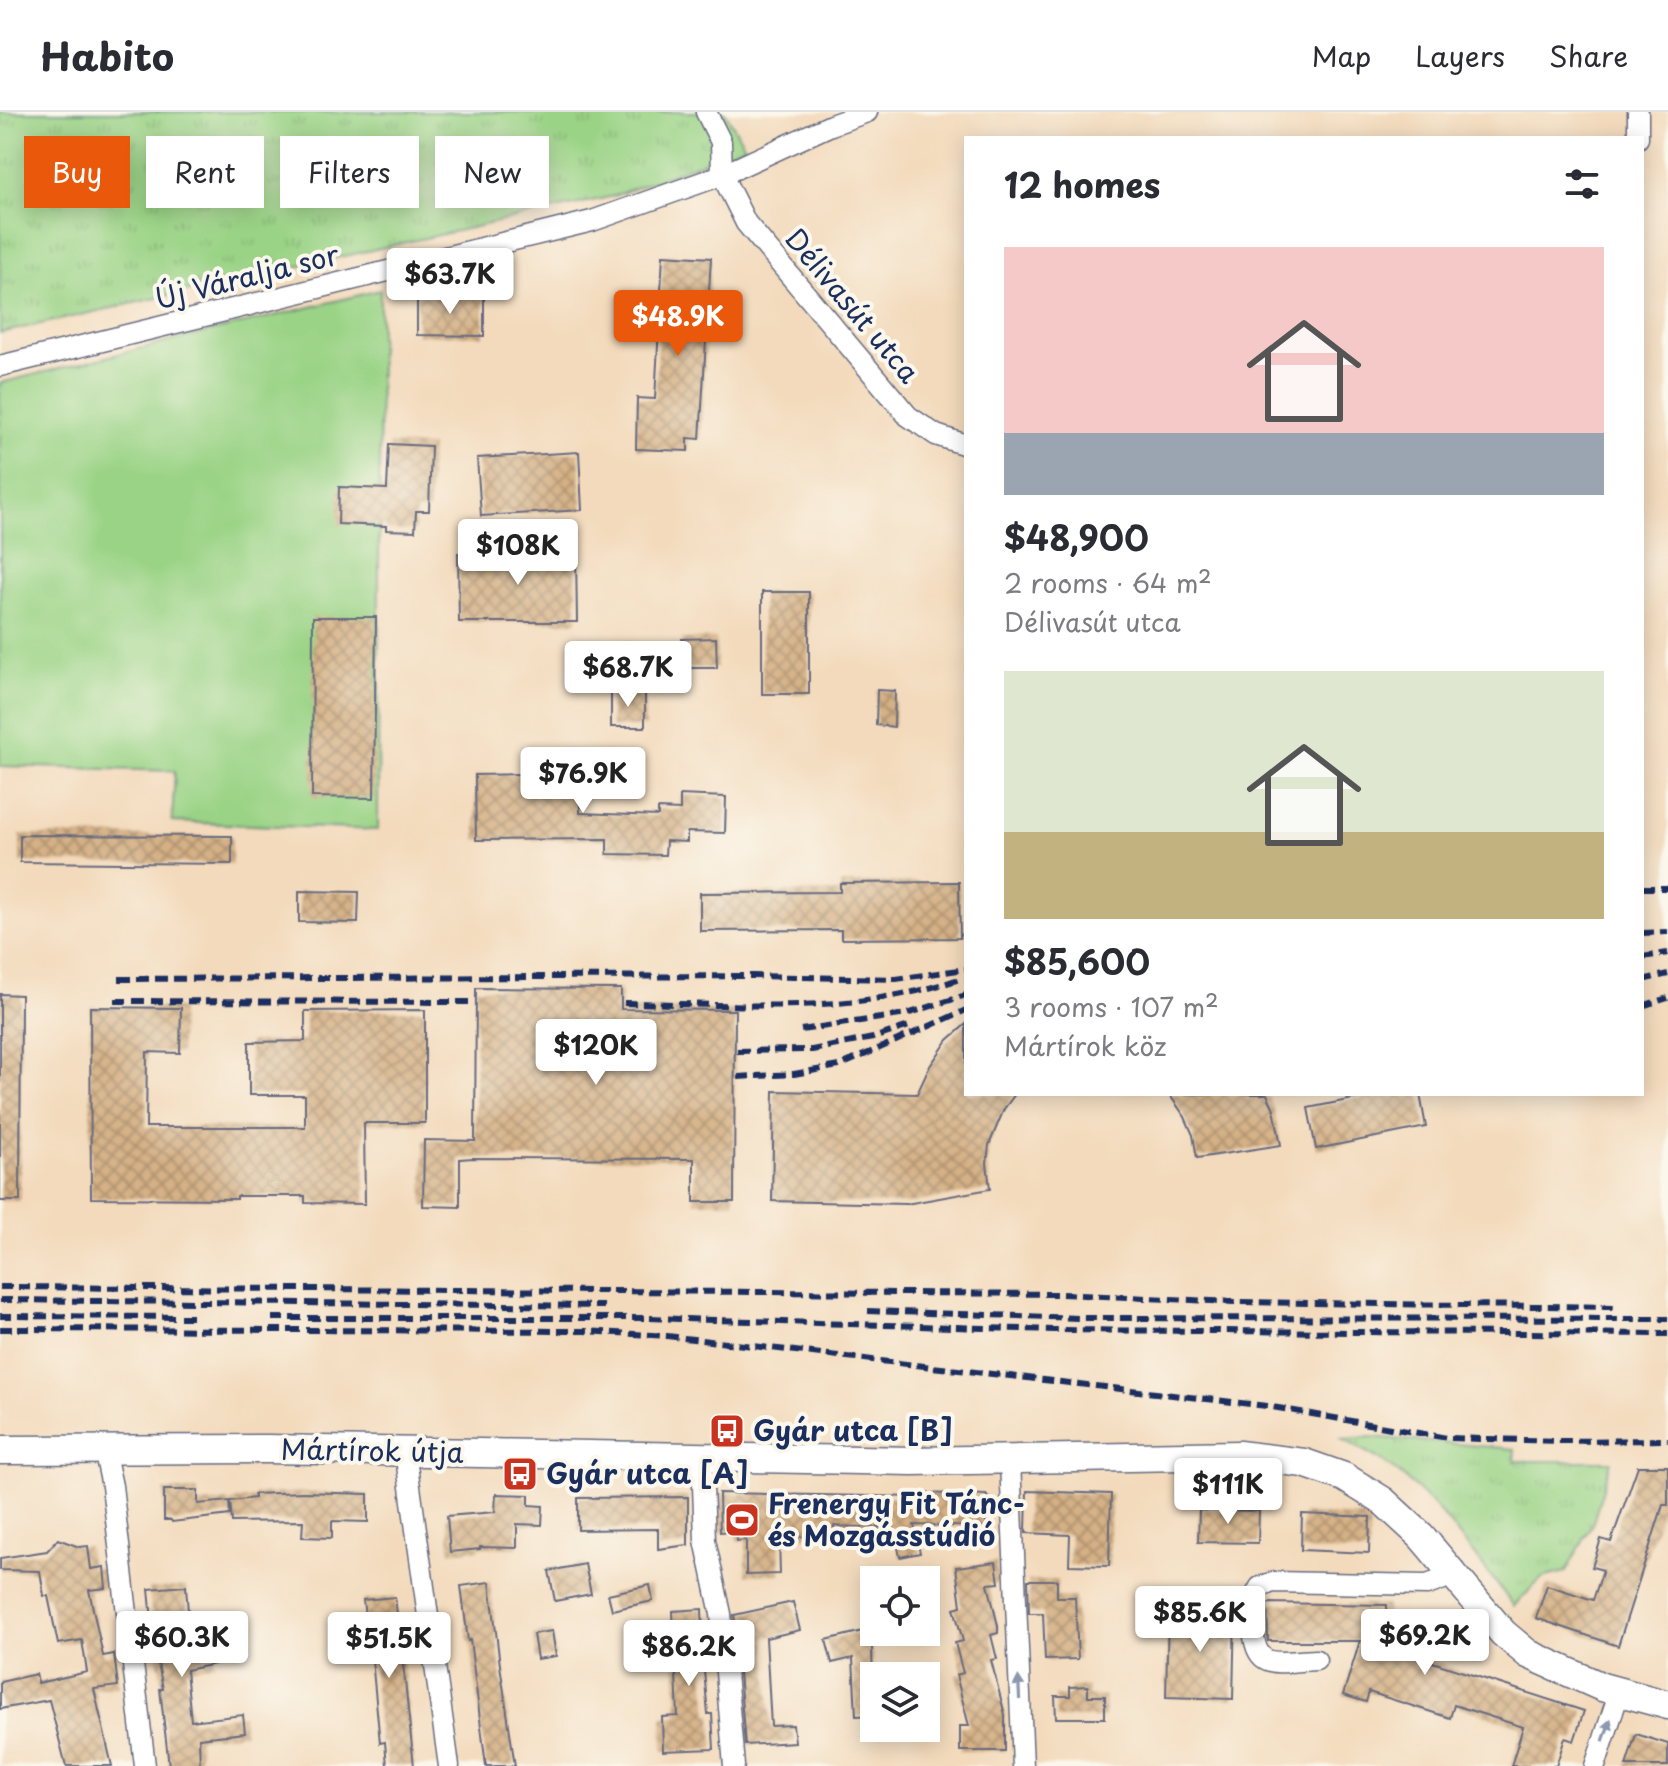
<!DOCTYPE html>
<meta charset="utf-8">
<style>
body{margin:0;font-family:"Playpen Sans",sans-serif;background:#f2f2f3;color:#2b2b33;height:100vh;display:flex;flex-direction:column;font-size:30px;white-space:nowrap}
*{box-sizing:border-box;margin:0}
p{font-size:26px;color:#7c7c81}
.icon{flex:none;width:44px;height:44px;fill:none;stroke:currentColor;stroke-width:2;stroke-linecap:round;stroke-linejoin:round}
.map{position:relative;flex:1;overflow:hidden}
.sheet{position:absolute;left:964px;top:24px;width:680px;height:960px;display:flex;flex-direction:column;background:#fff;border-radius:0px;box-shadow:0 4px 20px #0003}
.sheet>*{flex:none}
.top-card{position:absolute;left:24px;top:24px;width:760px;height:72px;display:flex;gap:16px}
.controls{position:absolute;left:860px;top:1454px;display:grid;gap:16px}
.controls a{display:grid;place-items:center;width:80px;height:80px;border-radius:0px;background:#fff;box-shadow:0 4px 20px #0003;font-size:40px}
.price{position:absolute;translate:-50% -68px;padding:0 18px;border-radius:8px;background:#fff;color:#222;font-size:26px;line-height:52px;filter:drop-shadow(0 2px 4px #0008)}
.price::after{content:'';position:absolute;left:50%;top:48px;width:24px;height:18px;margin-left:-12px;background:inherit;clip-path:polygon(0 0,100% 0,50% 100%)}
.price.on{background:#ea580c;color:#fff}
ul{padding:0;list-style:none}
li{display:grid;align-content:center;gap:16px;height:424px;padding:0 40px}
li span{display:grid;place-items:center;height:248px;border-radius:0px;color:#555}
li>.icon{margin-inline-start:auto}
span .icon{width:144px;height:144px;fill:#fffc;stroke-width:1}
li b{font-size:34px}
h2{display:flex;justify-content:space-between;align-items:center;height:96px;padding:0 40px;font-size:34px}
.tag{padding:0 28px;border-radius:0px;background:#fff;box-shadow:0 4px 20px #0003;font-size:28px;line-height:72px}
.tag.on{background:#ea580c;color:#fff}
header{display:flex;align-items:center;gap:48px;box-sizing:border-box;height:112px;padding:0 40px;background:#fff;border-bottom:2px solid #e1e1e2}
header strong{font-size:38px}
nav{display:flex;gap:44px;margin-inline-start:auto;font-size:28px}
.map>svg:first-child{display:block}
.grass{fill:url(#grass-tufts);stroke:#5a8172;stroke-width:2}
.pitch{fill:#9ad385;stroke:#5a8172;stroke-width:2}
.building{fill:url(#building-cross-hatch)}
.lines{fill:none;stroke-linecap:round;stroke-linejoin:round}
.street-casing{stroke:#676b7f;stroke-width:23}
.secondary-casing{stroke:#676b7f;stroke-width:31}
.street{stroke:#fff;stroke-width:20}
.secondary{stroke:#fff;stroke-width:28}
.rail{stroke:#1b2f5e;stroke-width:6;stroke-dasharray:12 6;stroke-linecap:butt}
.oneway{fill:#8d97ae}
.labels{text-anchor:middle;stroke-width:8;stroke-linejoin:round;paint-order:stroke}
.street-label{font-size:28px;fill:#1b2f5e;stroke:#fbf7ec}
.poi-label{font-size:28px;font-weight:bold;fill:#1b2f5e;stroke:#fbf7ec;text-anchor:start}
</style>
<header>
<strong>Habito</strong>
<nav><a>Map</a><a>Layers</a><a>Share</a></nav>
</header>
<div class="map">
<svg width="1668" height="1654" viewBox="0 0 1668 1654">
<defs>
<pattern id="grass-tufts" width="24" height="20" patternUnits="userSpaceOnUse" patternTransform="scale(2)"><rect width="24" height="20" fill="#9ad385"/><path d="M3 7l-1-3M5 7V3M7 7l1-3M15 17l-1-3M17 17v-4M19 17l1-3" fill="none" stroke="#84b575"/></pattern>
<pattern id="building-cross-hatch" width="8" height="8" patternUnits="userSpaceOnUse" patternTransform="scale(2)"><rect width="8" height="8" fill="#d5b185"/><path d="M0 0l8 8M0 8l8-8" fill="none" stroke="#ac9070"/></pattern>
</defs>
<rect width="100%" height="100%" fill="#fbf7ec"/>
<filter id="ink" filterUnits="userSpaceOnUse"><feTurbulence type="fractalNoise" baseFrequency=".0125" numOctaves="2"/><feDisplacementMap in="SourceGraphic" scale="16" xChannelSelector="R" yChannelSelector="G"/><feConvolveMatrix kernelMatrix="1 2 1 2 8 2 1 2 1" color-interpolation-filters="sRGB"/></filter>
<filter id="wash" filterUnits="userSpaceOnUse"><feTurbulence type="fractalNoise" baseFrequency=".006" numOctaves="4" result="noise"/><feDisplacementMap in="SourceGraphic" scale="32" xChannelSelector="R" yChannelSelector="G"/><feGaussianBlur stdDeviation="1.8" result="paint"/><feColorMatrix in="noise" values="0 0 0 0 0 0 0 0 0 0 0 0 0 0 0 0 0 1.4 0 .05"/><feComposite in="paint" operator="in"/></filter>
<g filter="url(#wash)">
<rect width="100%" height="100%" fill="#f3dabc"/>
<g class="grass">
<path d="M 0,0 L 725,0 L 745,34 L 614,84 L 0,221 Z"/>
<path d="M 1371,1325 L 1515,1337 L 1514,1349 L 1611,1349 L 1593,1410 L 1566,1460 L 1542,1466 L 1514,1494 C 1475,1445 1437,1387 1385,1351 C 1372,1342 1356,1335 1342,1327 Z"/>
</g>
<path class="pitch" d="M 380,178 L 378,718 L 172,710 L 175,659 L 0,654 L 0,271 Z"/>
<g id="blocks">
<g class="building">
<path d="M 663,143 L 711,146 L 700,327 L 688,326 L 688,339 L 636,337 L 637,286 L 655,287 Z"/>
<path d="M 417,183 L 484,184 L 484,224 L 417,223 Z"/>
<path d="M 389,332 L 431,334 L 429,399 L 416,399 L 415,419 L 386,418 L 386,414 L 338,412 L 339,375 L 387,377 Z"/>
<path d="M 579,340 L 582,398 L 481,404 L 477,346 Z"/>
<path d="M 576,440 L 577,510 L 459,510 L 458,441 Z"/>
<rect x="762" y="480" width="47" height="102"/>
<path d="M 313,505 L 376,505 L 374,686 L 312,685 Z"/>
<path d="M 716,526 L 717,556 L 683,556 L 682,527 Z"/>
<path d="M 877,578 L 895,579 L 894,615 L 876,613 Z"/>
<path d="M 645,579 L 645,615 L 611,615 L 611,580 Z"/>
<path d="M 580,661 L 580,701 L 658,704 L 658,697 L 680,698 L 680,683 L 726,685 L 725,721 L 687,720 L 687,730 L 666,729 L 665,743 L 607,742 L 607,727 L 476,728 L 475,663 Z"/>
<path d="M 20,723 L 232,724 L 232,752 L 20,750 Z"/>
<path d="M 959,770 L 960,826 L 841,827 L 841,818 L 700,819 L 700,781 L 840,780 L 840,771 Z"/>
<path d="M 299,779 L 359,780 L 358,811 L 299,810 Z"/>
<path d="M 476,876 L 621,877 L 621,897 L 735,898 L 734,1090 L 694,1090 L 694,1047 L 473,1046 L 460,1047 L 460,1095 L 423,1094 L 424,1028 L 475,1029 Z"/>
<path d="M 0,882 L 21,883 L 20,1089 L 0,1089 Z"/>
<path d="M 90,895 L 181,896 L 180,941 L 147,940 L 146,1015 L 305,1015 L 305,983 L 249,983 L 249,930 L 305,929 L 305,899 L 425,898 L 425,1011 L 364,1011 L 365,1092 L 305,1091 L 305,1084 L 237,1084 L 237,1087 L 91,1086 Z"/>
<path d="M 966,912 L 966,982 L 1015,982 L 1004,997 L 989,1033 L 987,1051 L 990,1077 L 906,1092 L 772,1089 L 774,979 L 917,982 L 930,954 L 948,928 Z"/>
<path d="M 1169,982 L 1267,982 L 1274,997 L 1281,1033 L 1197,1046 L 1193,1023 L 1185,1005 Z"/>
<path d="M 1378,982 L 1420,982 L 1426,1015 L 1316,1037 L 1308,996 Z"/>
<path d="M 1638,1354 L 1668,1354 L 1668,1393 L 1663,1393 L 1618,1534 L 1536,1506 L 1547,1473 L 1593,1488 L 1603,1458 L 1592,1455 L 1601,1427 L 1611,1430 Z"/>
<path d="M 164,1378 L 198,1378 L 198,1392 L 229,1389 L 230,1403 L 172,1410 L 171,1408 L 164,1408 Z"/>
<path d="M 1027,1379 L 1111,1382 L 1109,1454 L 1069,1453 L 1070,1423 L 1026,1421 Z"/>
<path d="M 303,1380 L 368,1382 L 368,1410 L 332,1409 L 332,1426 L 302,1425 L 303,1409 L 232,1410 L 230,1389 L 254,1386 L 254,1382 Z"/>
<path d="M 719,1381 L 920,1385 L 920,1381 L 987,1383 L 986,1415 L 914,1413 L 920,1441 L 900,1445 L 894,1416 L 834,1414 L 834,1424 L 779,1425 L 780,1462 L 746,1463 L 746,1428 L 737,1429 L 736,1419 L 720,1420 Z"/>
<path d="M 496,1382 L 529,1383 L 529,1393 L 543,1394 L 542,1413 L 517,1412 L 517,1436 L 480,1435 L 480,1437 L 450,1440 L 447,1404 L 495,1400 Z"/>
<path d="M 688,1385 L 688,1433 L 658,1437 L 658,1417 L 578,1418 L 578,1386 Z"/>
<path d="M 1199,1398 L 1259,1399 L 1258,1431 L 1198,1430 Z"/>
<path d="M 1302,1402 L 1370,1405 L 1369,1441 L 1301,1438 Z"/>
<path d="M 58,1427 L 79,1435 L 88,1434 L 91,1457 L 104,1455 L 106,1476 L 89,1478 L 103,1544 L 114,1542 L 118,1574 L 94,1577 L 112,1654 L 66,1654 L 49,1588 L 0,1597 L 0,1570 L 36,1562 L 38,1571 L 87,1560 L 82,1528 L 58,1532 L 48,1484 L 44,1484 L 40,1459 L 0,1458 L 0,1446 L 47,1439 Z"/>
<path d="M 996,1450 L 999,1471 L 988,1472 L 998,1514 L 998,1521 L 991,1523 L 997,1547 L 991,1548 L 1005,1603 L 1005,1639 L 960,1639 L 960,1614 L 969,1614 L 956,1563 L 963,1561 L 955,1531 L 963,1529 L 954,1496 L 961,1494 L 956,1455 Z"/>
<path d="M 585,1452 L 591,1482 L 555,1489 L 549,1459 Z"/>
<path d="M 1028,1468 L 1057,1468 L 1057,1485 L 1075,1485 L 1078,1547 L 1045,1548 L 1043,1501 L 1029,1501 Z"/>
<path d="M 490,1470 L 500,1553 L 515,1654 L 486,1654 L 470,1528 L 468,1529 L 461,1474 Z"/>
<path d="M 650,1473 L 653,1489 L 612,1498 L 608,1482 Z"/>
<path d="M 186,1474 L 191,1539 L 211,1535 L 215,1552 L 186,1558 L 191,1609 L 243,1603 L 245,1621 L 199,1626 L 200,1654 L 169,1654 L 160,1577 L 163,1577 L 154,1531 L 149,1477 Z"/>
<path d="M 395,1485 L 405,1569 L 414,1654 L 387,1654 L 385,1630 L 380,1631 L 372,1547 L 370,1547 L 363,1488 Z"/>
<path d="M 793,1490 L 800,1518 L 766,1526 L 771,1614 L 793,1613 L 795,1630 L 745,1633 L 738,1548 L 741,1548 L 734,1503 Z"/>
<path d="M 1267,1491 L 1387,1493 L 1386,1535 L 1584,1599 L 1574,1629 L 1565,1626 L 1556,1654 L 1511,1654 L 1523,1615 L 1454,1593 L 1450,1606 L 1369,1580 L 1366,1590 L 1343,1583 L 1360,1529 L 1268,1529 Z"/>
<path d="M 702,1497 L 704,1559 L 708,1602 L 712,1602 L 714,1637 L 663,1639 L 662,1605 L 678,1604 L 673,1499 Z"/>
<path d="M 1168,1498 L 1235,1500 L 1233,1587 L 1166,1585 Z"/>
<path d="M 867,1518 L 872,1536 L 874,1603 L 856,1604 L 853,1546 L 832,1551 L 826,1528 Z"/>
<path d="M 552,1519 L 556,1544 L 537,1547 L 533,1522 Z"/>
<path d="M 1088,1574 L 1088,1584 L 1105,1584 L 1105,1606 L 1056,1606 L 1055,1584 L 1070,1584 L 1070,1575 Z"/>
<path d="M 1636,1622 L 1668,1632 L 1668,1654 L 1626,1654 Z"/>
</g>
</g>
</g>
<g filter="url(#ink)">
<use href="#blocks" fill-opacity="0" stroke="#676b7f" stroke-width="2"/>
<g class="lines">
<defs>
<g id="street">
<path d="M 706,0 L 721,30 L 722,63 L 746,111 L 908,304 L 936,323 L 966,333"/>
<path d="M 1638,26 L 1638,0"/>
<path d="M 0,254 L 592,109 L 722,63 L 831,13 L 867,0"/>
<path d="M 104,1337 L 112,1374 L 145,1654"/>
<path d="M 405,1339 L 449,1654"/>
<path d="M 702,1346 L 705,1428 L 721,1502 L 734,1654"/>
<path d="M 1010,1349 L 1023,1654"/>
<path d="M 1316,1548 C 1278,1549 1254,1562 1253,1512 C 1253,1497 1252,1488 1260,1475 L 1273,1470 L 1427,1473 L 1441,1468 L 1452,1458"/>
<path d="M 1595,1654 L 1619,1581"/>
</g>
<path id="secondary" d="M 0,1338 L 268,1337 L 912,1349 L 1239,1343 L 1304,1351 L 1344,1365 L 1383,1389 L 1421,1424 L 1503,1521 L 1528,1542 L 1602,1575 L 1668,1593"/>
</defs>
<use href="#street" class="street-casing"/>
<use href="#secondary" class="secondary-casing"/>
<use href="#street" class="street"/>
<use href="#secondary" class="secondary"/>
<g class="rail">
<path d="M 1642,776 L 1668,776"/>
<path d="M 1642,821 L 1668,820"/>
<path d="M 1642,845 L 1668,841"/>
<path d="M 119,867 L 753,864 L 896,867 L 966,857"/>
<path d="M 1642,868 L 1668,862"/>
<path d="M 115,889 L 472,890"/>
<path d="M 624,891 C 737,892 854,904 962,866"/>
<path d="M 1642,894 L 1668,886"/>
<path d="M 801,918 L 907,902 L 966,883"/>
<path d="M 737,939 L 812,938 L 873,926 L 909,914"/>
<path d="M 738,965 L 794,962 L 839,954 L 966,898"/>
<path d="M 0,1175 L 1061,1182 L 1234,1190 L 1615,1195"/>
<path d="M 0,1188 L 604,1194"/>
<path d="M 868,1199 L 1080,1206 L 1668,1207"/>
<path d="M 0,1204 L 196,1205"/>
<path d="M 272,1206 L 648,1206 L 1054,1218 L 1668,1222"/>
<path d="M 0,1217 L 585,1219 L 667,1224 L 1267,1294 L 1447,1326 L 1563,1329 L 1668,1328"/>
</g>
</g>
<defs><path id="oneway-solid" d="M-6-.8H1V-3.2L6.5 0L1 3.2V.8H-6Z" transform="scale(2)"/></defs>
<g class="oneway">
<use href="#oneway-solid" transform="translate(1019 1576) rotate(-93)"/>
<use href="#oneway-solid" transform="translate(1607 1618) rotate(-71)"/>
</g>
</g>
<defs>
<symbol id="bus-square" viewBox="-11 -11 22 22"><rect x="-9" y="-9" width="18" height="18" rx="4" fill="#c8321e" stroke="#fbf7ec"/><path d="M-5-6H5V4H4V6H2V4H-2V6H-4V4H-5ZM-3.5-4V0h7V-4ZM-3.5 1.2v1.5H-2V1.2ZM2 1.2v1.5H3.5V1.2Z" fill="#fff"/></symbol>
<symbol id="stadium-square" viewBox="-11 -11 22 22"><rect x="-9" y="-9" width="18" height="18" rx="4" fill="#c8321e" stroke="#fbf7ec"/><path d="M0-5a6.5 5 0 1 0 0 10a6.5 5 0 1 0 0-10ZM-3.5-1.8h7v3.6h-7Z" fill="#fff"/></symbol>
</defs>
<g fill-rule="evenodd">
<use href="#bus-square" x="707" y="1299" width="40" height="40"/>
<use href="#bus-square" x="500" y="1342" width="40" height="40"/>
<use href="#stadium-square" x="722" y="1388" width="40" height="40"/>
</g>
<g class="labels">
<g class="street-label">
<text transform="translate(247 165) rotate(-14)" y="10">Új Váralja sor</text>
<text transform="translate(852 194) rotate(50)" y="10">Délivasút utca</text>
<text transform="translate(372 1339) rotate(1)" y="10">Mártírok útja</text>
</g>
<g class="poi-label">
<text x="753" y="1329">Gyár utca [B]</text>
<text x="546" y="1372">Gyár utca [A]</text>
<text x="768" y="1402">Frenergy Fit Tánc-<tspan x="768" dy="32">és Mozgásstúdió</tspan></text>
</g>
</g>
</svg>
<div class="controls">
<a><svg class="icon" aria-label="locate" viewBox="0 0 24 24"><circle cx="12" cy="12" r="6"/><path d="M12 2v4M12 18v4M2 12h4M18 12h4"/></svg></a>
<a><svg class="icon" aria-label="layers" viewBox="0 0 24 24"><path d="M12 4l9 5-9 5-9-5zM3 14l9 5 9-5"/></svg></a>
</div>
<b class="price" style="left:450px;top:204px">$63.7K</b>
<b class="price on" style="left:678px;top:246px">$48.9K</b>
<b class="price" style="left:518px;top:475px">$108K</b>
<b class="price" style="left:628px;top:597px">$68.7K</b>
<b class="price" style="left:583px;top:703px">$76.9K</b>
<b class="price" style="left:596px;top:975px">$120K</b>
<b class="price" style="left:1228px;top:1414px">$111K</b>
<b class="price" style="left:1200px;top:1542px">$85.6K</b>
<b class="price" style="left:1425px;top:1565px">$69.2K</b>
<b class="price" style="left:182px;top:1567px">$60.3K</b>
<b class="price" style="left:389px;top:1568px">$51.5K</b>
<b class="price" style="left:689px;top:1576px">$86.2K</b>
<div class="top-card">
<a class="tag on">Buy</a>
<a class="tag">Rent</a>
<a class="tag">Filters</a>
<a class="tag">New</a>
</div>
<section class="sheet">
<h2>12 homes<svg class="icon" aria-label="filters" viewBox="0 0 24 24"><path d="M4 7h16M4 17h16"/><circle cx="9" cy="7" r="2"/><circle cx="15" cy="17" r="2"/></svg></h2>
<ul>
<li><span style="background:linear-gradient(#f6c9c9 75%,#9aa5b1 0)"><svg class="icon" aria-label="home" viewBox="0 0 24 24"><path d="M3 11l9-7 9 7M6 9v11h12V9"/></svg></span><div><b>$48,900</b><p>2 rooms · 64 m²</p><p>Délivasút utca</p></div></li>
<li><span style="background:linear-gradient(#dfe7d0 65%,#c2b280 0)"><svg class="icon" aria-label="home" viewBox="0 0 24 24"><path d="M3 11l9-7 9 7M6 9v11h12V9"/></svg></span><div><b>$85,600</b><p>3 rooms · 107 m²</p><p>Mártírok köz</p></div></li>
</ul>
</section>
</div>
